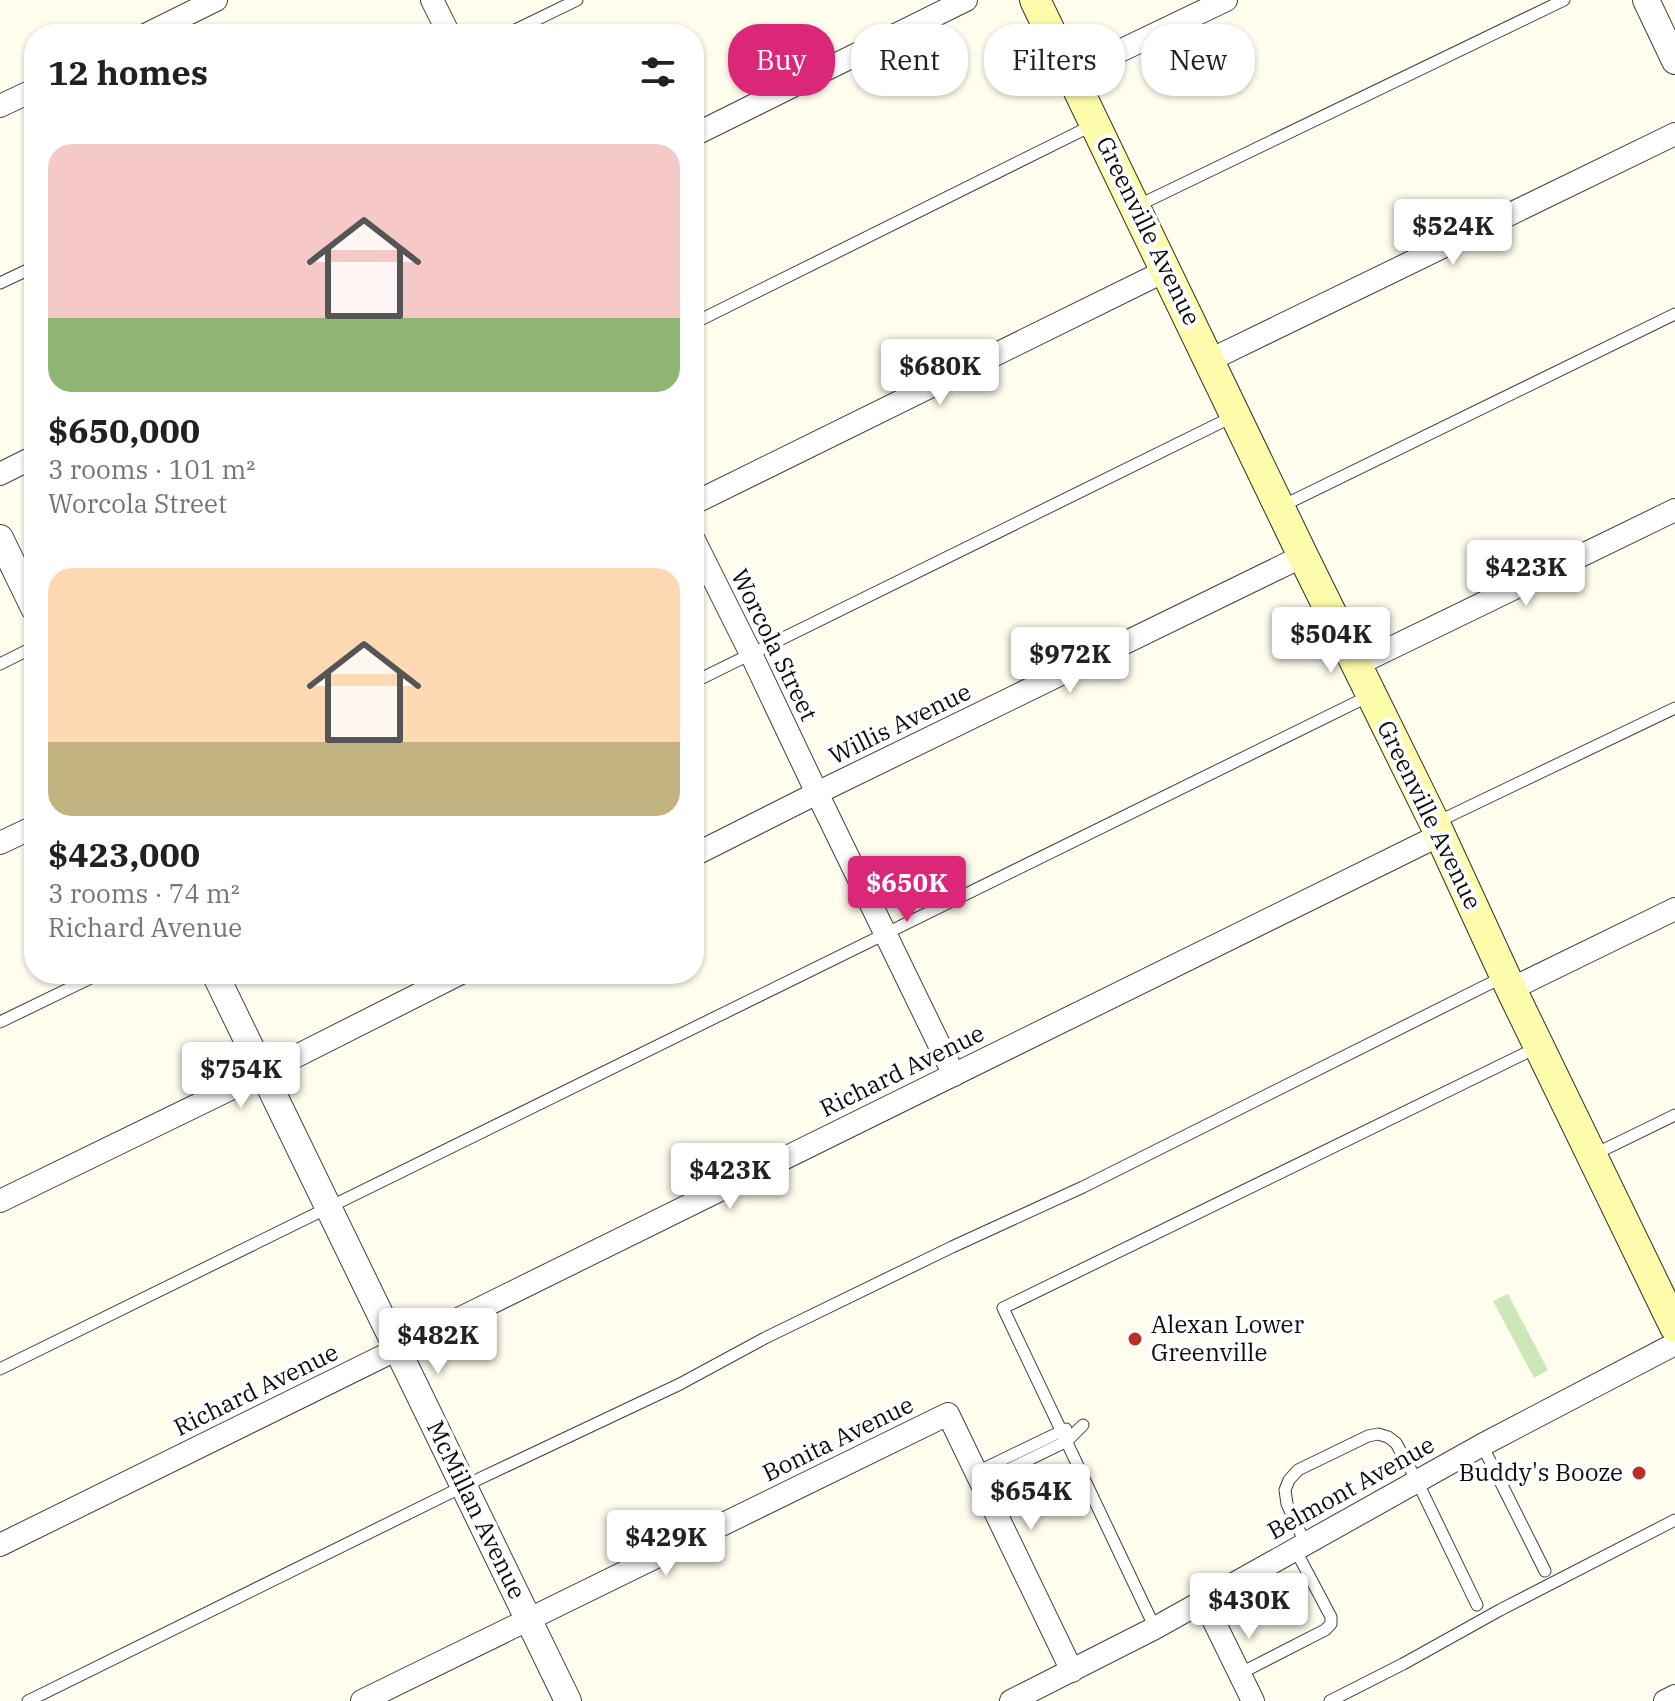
<!DOCTYPE html>
<meta charset="utf-8">
<style>
body{margin:0;font-family:"IBM Plex Serif",serif;background:#f6f6f6;color:#202124;height:100vh;display:flex;flex-direction:column;font-size:30px;white-space:nowrap}
*{box-sizing:border-box;margin:0}
p{font-size:26px;color:#757577}
.icon{flex:none;width:44px;height:44px;fill:none;stroke:currentColor;stroke-width:2;stroke-linecap:round;stroke-linejoin:round}
.map{position:relative;flex:1;overflow:hidden}
.drawer{position:absolute;left:24px;top:24px;width:680px;height:960px;display:flex;flex-direction:column;background:#fff;border-radius:32px;box-shadow:0 2px 6px #0004}
.drawer>*{flex:none}
.top-card{position:absolute;left:728px;top:24px;width:760px;height:72px;display:flex;gap:16px}
.price{position:absolute;translate:-50% -68px;padding:0 18px;border-radius:8px;background:#fff;color:#222;font-size:26px;line-height:52px;filter:drop-shadow(0 2px 4px #0008)}
.price::after{content:'';position:absolute;left:50%;top:48px;width:24px;height:18px;margin-left:-12px;background:inherit;clip-path:polygon(0 0,100% 0,50% 100%)}
.price.current{background:#db2777;color:#fff}
ul{padding:0;list-style:none}
li{display:grid;align-content:center;gap:16px;height:424px;padding:0 24px}
li span{display:grid;place-items:center;height:248px;border-radius:24px;color:#555}
li>.icon{margin-inline-start:auto}
span .icon{width:144px;height:144px;fill:#fffc;stroke-width:1}
li b{font-size:34px}
h2{display:flex;justify-content:space-between;align-items:center;height:96px;padding:0 24px;font-size:34px}
.chip{padding:0 28px;border-radius:32px;background:#fff;box-shadow:0 2px 6px #0004;font-size:28px;line-height:72px}
.chip.current{background:#db2777;color:#fff}
.map>svg:first-child{display:block}
.green{fill:#cce8b8}
.lines{fill:none;stroke-linecap:round;stroke-linejoin:round}
.service-casing{stroke:#404040;stroke-width:13}
.minor-casing{stroke:#404040;stroke-width:24}
.tertiary-casing{stroke:#404040;stroke-width:28}
.secondary-casing{stroke:#2f2f2f;stroke-width:32}
.service{stroke:#fff;stroke-width:11}
.minor{stroke:#fff;stroke-width:22}
.tertiary{stroke:#fff;stroke-width:26}
.secondary{stroke:#fdfcaa;stroke-width:30}
.poi-dot{fill:#ba3028;stroke:#fff;stroke-width:3}
.labels{text-anchor:middle;stroke-width:8;stroke-linejoin:round;paint-order:stroke}
.street-label{font-size:24px;fill:#0d0d0d;stroke:#fff}
.poi-label{font-size:24px;fill:#0d0d0d;stroke:#fff;text-anchor:start}
</style>
<div class="map">
<svg width="1675" height="1701" viewBox="0 0 1675 1701">
<rect width="100%" height="100%" fill="#fffdee"/>
<path class="green" d="M 1508,1294 L 1548,1370 L 1534,1378 L 1493,1301 Z"/>
<g class="lines">
<defs>
<g id="service">
<path d="M 507,34 L 577,0"/>
<path d="M 1137,206 L 1564,0"/>
<path d="M 0,283 L 34,267"/>
<path d="M 694,323 L 1095,124"/>
<path d="M 1280,507 L 1675,314"/>
<path d="M 0,664 L 34,647"/>
<path d="M 694,682 L 1236,415"/>
<path d="M 1435,823 L 1675,708"/>
<path d="M 0,1022 L 99,974"/>
<path d="M 1593,1155 L 1675,1115"/>
<path d="M 0,1369 L 1371,695"/>
<path d="M 1482,1445 L 1545,1571"/>
<path d="M 977,1472 L 1066,1429"/>
<path d="M 983,1482 L 1067,1441 L 1083,1425"/>
<path d="M 1305,1543 L 1287,1504 L 1285,1490 L 1289,1480 L 1298,1470 L 1368,1436 L 1378,1434 L 1388,1437 L 1396,1443 L 1417,1481 L 1477,1605"/>
<path d="M 1155,1628 L 1003,1308 L 1536,1048"/>
<path d="M 1239,1674 L 1325,1630 L 1331,1624 L 1331,1617 L 1295,1549"/>
<path d="M 28,1701 L 464,1486 L 680,1384 L 765,1338 L 952,1247 L 1083,1187 L 1503,977"/>
<path d="M 1330,1701 L 1403,1664 L 1500,1610 L 1675,1520"/>
</g>
<g id="minor">
<path d="M 432,0 L 449,34"/>
<path d="M 147,34 L 216,0"/>
<path d="M 1072,74 L 1226,0"/>
<path d="M 0,106 L 34,90"/>
<path d="M 694,135 L 966,0"/>
<path d="M 1210,360 L 1675,134"/>
<path d="M 0,474 L 34,457"/>
<path d="M 694,503 L 1167,270"/>
<path d="M 694,540 L 751,654 L 817,793 L 954,1075"/>
<path d="M 1356,665 L 1675,510"/>
<path d="M 0,843 L 34,827"/>
<path d="M 694,855 L 817,793 L 1303,556"/>
<path d="M 1511,989 L 1675,909"/>
<path d="M 0,1201 L 263,1073 L 459,974"/>
<path d="M 0,1545 L 1440,835"/>
<path d="M 1204,1601 L 1253,1701"/>
<path d="M 362,1701 L 948,1414 L 1072,1671"/>
<path d="M 1011,1701 L 1155,1628 L 1482,1445 L 1675,1344"/>
<path d="M 1665,1701 L 1675,1696"/>
</g>
<g id="tertiary">
<path d="M 1646,0 L 1675,61"/>
<path d="M 0,538 L 34,608"/>
<path d="M 215,974 L 568,1701"/>
</g>
<path id="secondary" d="M 1035,0 L 1303,556 L 1435,824 L 1511,989 L 1675,1327"/>
</defs>
<use href="#service" class="service-casing"/>
<use href="#minor" class="minor-casing"/>
<use href="#tertiary" class="tertiary-casing"/>
<use href="#secondary" class="secondary-casing"/>
<use href="#service" class="service"/>
<use href="#minor" class="minor"/>
<use href="#tertiary" class="tertiary"/>
<use href="#secondary" class="secondary"/>
</g>
<g class="poi-dot">
<circle cx="1135" cy="1339" r="8"/>
<circle cx="1639" cy="1473" r="8"/>
</g>
<g class="labels">
<g class="street-label">
<text transform="translate(1148 231) rotate(64)" y="8">Greenville Avenue</text>
<text transform="translate(774 645) rotate(64)" y="8">Worcola Street</text>
<text transform="translate(900 724) rotate(-26)" y="8">Willis Avenue</text>
<text transform="translate(1429 815) rotate(64)" y="8">Greenville Avenue</text>
<text transform="translate(902 1071) rotate(-26)" y="8">Richard Avenue</text>
<text transform="translate(256 1390) rotate(-26)" y="8">Richard Avenue</text>
<text transform="translate(838 1439) rotate(-26)" y="8">Bonita Avenue</text>
<text transform="translate(1351 1488) rotate(-29)" y="8">Belmont Avenue</text>
<text transform="translate(476 1510) rotate(64)" y="8">McMillan Avenue</text>
</g>
<g class="poi-label">
<text x="1151" y="1333">Alexan Lower<tspan x="1151" dy="28">Greenville</tspan></text>
<text x="1623" y="1481" text-anchor="end">Buddy's Booze</text>
</g>
</g>
</svg>
<b class="price" style="left:1453px;top:267px">$524K</b>
<b class="price" style="left:940px;top:407px">$680K</b>
<b class="price" style="left:1526px;top:608px">$423K</b>
<b class="price" style="left:1331px;top:675px">$504K</b>
<b class="price" style="left:1070px;top:695px">$972K</b>
<b class="price current" style="left:907px;top:924px">$650K</b>
<b class="price" style="left:241px;top:1110px">$754K</b>
<b class="price" style="left:730px;top:1211px">$423K</b>
<b class="price" style="left:438px;top:1376px">$482K</b>
<b class="price" style="left:1031px;top:1532px">$654K</b>
<b class="price" style="left:666px;top:1578px">$429K</b>
<b class="price" style="left:1249px;top:1641px">$430K</b>
<div class="top-card">
<a class="chip current">Buy</a>
<a class="chip">Rent</a>
<a class="chip">Filters</a>
<a class="chip">New</a>
</div>
<section class="drawer">
<h2>12 homes<svg class="icon" aria-label="filters" viewBox="0 0 24 24"><path d="M4 7h16M4 17h16"/><circle cx="9" cy="7" r="2"/><circle cx="15" cy="17" r="2"/></svg></h2>
<ul>
<li><span style="background:linear-gradient(#f6c9c9 70%,#8fb573 0)"><svg class="icon" aria-label="home" viewBox="0 0 24 24"><path d="M3 11l9-7 9 7M6 9v11h12V9"/></svg></span><div><b>$650,000</b><p>3 rooms · 101 m²</p><p>Worcola Street</p></div></li>
<li><span style="background:linear-gradient(#ffd9b3 70%,#c2b280 0)"><svg class="icon" aria-label="home" viewBox="0 0 24 24"><path d="M3 11l9-7 9 7M6 9v11h12V9"/></svg></span><div><b>$423,000</b><p>3 rooms · 74 m²</p><p>Richard Avenue</p></div></li>
</ul>
</section>
</div>
